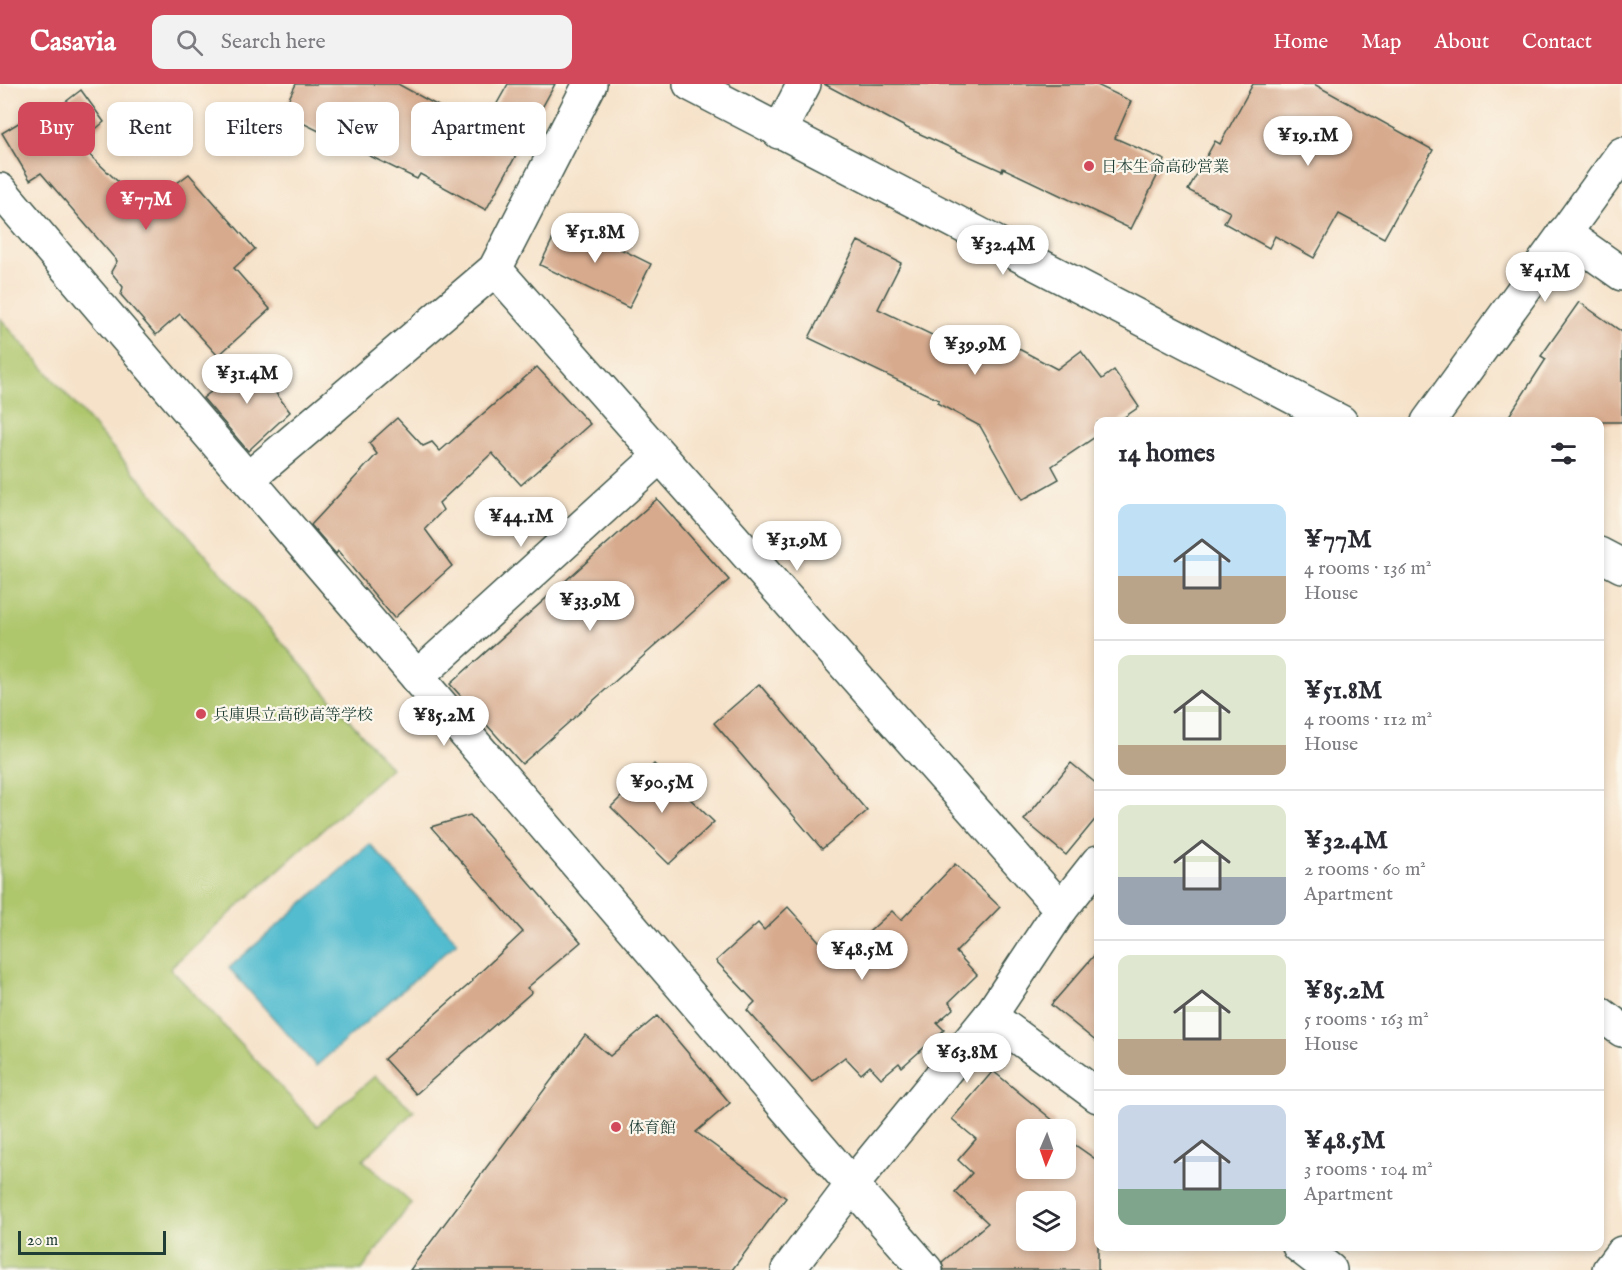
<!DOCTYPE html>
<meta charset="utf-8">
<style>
body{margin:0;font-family:"IM FELL English","Noto Serif JP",serif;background:#f2f2f3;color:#2b2b33;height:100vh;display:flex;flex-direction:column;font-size:22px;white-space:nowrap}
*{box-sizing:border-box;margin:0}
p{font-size:20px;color:#7c7c81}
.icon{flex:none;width:33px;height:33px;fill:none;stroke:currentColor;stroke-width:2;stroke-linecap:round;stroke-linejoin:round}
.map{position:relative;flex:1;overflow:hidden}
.sheet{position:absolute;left:1094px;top:333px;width:510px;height:834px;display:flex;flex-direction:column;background:#fff;border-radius:12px;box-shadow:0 3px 9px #0003}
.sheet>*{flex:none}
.guide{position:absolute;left:18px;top:18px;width:570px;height:54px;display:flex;gap:12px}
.needle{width:39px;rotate:182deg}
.tools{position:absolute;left:1016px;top:1035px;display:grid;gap:12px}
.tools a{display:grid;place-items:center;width:60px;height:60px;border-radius:12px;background:#fff;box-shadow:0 3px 9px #0003;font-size:30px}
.scale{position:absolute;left:18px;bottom:15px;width:148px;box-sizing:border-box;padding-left:6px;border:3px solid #1f3d34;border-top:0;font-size:16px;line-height:21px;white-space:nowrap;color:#1f3d34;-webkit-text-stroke:4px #fbf7ec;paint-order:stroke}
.price{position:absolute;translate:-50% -51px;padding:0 14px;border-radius:21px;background:#fff;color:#222;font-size:20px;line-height:39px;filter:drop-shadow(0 2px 3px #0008)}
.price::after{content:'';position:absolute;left:50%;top:36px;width:18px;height:14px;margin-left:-9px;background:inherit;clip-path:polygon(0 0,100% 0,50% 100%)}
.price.on{background:#d1495b;color:#fff}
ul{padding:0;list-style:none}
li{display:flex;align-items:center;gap:18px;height:150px;padding:0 24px}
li+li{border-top:2px solid #e1e1e2}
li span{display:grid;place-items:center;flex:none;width:168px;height:120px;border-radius:12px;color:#555}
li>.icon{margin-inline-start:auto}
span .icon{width:72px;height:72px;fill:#fffc;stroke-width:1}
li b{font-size:26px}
h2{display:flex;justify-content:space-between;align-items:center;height:72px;padding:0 24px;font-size:26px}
.chip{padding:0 21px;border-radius:12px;background:#fff;box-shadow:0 3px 9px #0003;font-size:21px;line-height:54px}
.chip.on{background:#d1495b;color:#fff}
header{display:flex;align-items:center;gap:36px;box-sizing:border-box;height:84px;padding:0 30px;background:#d1495b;color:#fff}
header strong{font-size:28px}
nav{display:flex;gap:33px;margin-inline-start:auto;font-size:21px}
.search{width:420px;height:54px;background:#f2f2f3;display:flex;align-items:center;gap:15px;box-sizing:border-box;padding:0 21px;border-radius:12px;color:#7c7c81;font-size:22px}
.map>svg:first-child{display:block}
.green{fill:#aec66c;stroke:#668250;stroke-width:1.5}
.water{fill:#52bccf;stroke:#387c82;stroke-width:1.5}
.building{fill:#d7aa8d;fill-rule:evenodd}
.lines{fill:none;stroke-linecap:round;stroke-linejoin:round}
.minor-casing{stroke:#3f564a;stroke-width:36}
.tertiary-casing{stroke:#3f564a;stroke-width:36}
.minor{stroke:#fff;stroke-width:33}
.tertiary{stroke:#fff;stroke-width:33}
.poi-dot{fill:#d1495b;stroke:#fbf7ec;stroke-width:2}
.labels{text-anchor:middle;stroke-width:4.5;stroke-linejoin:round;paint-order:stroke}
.poi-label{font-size:16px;fill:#1f3d34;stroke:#fbf7ec;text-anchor:start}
</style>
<header>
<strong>Casavia</strong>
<div class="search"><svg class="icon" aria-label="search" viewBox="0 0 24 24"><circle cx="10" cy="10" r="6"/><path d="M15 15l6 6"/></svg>Search here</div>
<nav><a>Home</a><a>Map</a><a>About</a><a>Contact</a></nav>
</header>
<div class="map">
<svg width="1622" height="1186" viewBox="0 0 1622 1186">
<rect width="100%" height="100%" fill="#fbf7ec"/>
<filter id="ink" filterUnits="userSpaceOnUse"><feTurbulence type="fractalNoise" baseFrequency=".0167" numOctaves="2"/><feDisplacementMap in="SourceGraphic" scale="12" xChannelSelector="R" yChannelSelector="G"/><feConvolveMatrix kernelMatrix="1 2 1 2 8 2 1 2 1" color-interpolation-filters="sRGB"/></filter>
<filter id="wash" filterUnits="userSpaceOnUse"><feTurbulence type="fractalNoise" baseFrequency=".008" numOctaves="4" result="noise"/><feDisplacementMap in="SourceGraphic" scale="24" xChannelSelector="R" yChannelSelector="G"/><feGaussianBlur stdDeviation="1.35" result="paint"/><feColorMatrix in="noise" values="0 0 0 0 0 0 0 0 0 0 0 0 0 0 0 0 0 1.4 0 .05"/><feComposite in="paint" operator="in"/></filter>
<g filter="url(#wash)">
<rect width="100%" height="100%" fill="#f6e2c9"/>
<path class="green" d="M 0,234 L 391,684 L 170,884 L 317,1042 L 375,992 L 414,1027 L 363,1076 L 411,1119 L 362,1186 L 0,1186 Z"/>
<path class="water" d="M 370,760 L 457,858 L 316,982 L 229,884 Z"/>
<g id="blocks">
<g class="building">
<path d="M 296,0 L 398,0 L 482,46 L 508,0 L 555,0 L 486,126 L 420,90 L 417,95 L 282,29 Z"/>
<path d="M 824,0 L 1095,0 L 1131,17 L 1115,54 L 1165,76 L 1131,145 L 1003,84 L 1002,87 L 907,44 Z"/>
<path d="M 1253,0 L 1314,0 L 1433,66 L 1384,154 L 1339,130 L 1314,174 L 1275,152 L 1269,164 L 1224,139 L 1230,128 L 1188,106 L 1215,57 L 1220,60 Z"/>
<path d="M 81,6 L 104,38 L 78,60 L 145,123 L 189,90 L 255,165 L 234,184 L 270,225 L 218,272 L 180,230 L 156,251 L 121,211 L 123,203 L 111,188 L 117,177 L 41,89 L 30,96 L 2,49 L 51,19 L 55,26 Z"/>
<path d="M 562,136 L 651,180 L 629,224 L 540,181 Z"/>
<path d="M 858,157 L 901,179 L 878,225 L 965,267 L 977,243 L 1057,285 L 1081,267 L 1102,295 L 1114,286 L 1139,323 L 1117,338 L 1098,338 L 1098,351 L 1052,382 L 1059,395 L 1022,416 L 980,342 L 937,319 L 939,316 L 809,254 Z"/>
<path d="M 1579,218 L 1622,248 L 1622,338 L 1505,338 L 1546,275 L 1541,272 Z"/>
<path d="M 251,276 L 290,328 L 248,367 L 203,314 Z"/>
<path d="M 537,283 L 590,340 L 521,401 L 492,369 L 439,419 L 443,426 L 425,445 L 452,482 L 394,534 L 338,467 L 336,470 L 311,441 L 377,370 L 369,359 L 397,334 L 423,362 L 432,358 L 440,367 Z"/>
<path d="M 657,415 L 729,496 L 522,680 L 450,600 Z"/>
<path d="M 759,600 L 867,727 L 822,765 L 714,639 Z"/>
<path d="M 1071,679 L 1098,701 L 1098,732 L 1066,771 L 1024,736 Z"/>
<path d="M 654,680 L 714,738 L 669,780 L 611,723 Z"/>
<path d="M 470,731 L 581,858 L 527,904 L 532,908 L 416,1010 L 384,975 L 473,897 L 472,896 L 523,848 L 431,743 Z"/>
<path d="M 955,780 L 1000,823 L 956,868 L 977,891 L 949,918 L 954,924 L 937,939 L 944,946 L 902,983 L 899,979 L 881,994 L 870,982 L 861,990 L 845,973 L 812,998 L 747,926 L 755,918 L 716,877 L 758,839 L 764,846 L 788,823 L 837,877 L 892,827 L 901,836 Z"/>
<path d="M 1098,867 L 1098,959 L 1051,921 Z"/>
<path d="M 657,932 L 730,1019 L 696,1048 L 786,1114 L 732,1186 L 410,1186 L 585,951 L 610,972 Z"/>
<path d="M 993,987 L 1055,1038 L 1050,1043 L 1053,1046 L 1026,1046 L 1026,1084 L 1065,1084 L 1065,1054 L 1098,1077 L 1098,1186 L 944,1186 L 942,1178 L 988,1139 L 955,1108 L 972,1089 L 958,1076 L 976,1055 L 952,1035 ZM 1026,1118 L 1065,1118 L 1065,1156 L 1026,1156 Z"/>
</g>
</g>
</g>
<g filter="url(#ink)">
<use href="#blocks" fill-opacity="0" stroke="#3f564a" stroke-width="1.5"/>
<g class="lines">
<defs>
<g id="minor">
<path d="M 779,48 L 804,0"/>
<path d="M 0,106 L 852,1101 L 926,1186"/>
<path d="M 1564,149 L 1622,190"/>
<path d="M 495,185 L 1061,825"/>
<path d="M 1428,338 L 1622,70"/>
<path d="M 248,395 L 495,185 L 590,0"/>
<path d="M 417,593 L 660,372"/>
<path d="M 1599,929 L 1622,946"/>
<path d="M 990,932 L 1098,1012"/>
<path d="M 1299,1162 L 1330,1186"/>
<path d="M 788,1186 L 852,1101 L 990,932 L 1061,825 L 1098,778"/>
<path d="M 1609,1186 L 1622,1169"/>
</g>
<g id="tertiary">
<path d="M 690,0 L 1341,338"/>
<path d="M 1599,470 L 1622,482"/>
</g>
</defs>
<use href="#minor" class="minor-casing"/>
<use href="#tertiary" class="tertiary-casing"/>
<use href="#minor" class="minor"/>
<use href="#tertiary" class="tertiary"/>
</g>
</g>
<g class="poi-dot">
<circle cx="1089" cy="82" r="6"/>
<circle cx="201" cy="630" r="6"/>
<circle cx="616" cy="1043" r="6"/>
</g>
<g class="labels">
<g class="poi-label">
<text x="1101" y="88">日本生命高砂営業</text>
<text x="213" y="636">兵庫県立高砂高等学校</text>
<text x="628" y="1049">体育館</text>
</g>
</g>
</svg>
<div class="tools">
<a><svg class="needle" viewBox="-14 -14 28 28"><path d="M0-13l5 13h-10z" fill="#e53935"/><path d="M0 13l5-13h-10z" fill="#7c7c81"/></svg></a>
<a><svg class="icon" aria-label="layers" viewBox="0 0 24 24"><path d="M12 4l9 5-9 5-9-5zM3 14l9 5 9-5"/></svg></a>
</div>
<div class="scale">20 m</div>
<b class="price" style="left:1308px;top:83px">¥19.1M</b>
<b class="price on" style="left:146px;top:147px">¥77M</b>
<b class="price" style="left:595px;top:180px">¥51.8M</b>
<b class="price" style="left:1003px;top:192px">¥32.4M</b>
<b class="price" style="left:1545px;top:219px">¥41M</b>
<b class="price" style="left:975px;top:292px">¥39.9M</b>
<b class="price" style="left:247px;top:321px">¥31.4M</b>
<b class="price" style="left:521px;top:464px">¥44.1M</b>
<b class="price" style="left:797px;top:488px">¥31.9M</b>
<b class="price" style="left:590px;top:548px">¥33.9M</b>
<b class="price" style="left:444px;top:663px">¥85.2M</b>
<b class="price" style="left:662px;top:730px">¥90.5M</b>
<b class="price" style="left:862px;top:897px">¥48.5M</b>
<b class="price" style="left:967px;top:1000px">¥63.8M</b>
<div class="guide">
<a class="chip on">Buy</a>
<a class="chip">Rent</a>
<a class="chip">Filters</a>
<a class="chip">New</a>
<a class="chip">Apartment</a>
</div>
<section class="sheet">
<h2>14 homes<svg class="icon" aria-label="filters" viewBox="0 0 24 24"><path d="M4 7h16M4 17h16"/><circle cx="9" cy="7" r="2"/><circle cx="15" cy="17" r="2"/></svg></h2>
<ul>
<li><span style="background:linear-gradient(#bfe0f5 60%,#b9a48a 0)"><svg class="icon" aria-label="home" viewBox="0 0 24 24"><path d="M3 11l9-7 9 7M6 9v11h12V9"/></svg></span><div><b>¥77M</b><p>4 rooms · 136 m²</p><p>House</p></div></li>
<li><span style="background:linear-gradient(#dfe7d0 75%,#b9a48a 0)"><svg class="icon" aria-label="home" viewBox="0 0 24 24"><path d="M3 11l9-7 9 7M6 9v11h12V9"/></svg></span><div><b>¥51.8M</b><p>4 rooms · 112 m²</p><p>House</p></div></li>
<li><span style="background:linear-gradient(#dfe7d0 60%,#9aa5b1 0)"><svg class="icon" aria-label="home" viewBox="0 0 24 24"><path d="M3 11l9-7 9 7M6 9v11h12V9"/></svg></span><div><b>¥32.4M</b><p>2 rooms · 60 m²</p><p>Apartment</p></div></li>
<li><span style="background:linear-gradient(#dfe7d0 70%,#b9a48a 0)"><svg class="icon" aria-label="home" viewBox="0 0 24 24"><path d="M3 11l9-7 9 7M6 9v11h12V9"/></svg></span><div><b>¥85.2M</b><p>5 rooms · 163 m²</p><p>House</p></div></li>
<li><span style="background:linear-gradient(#c9d6e8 70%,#7fa58c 0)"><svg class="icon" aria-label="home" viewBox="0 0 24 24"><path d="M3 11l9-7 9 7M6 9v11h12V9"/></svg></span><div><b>¥48.5M</b><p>3 rooms · 104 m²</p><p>Apartment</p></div></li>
</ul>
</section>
</div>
